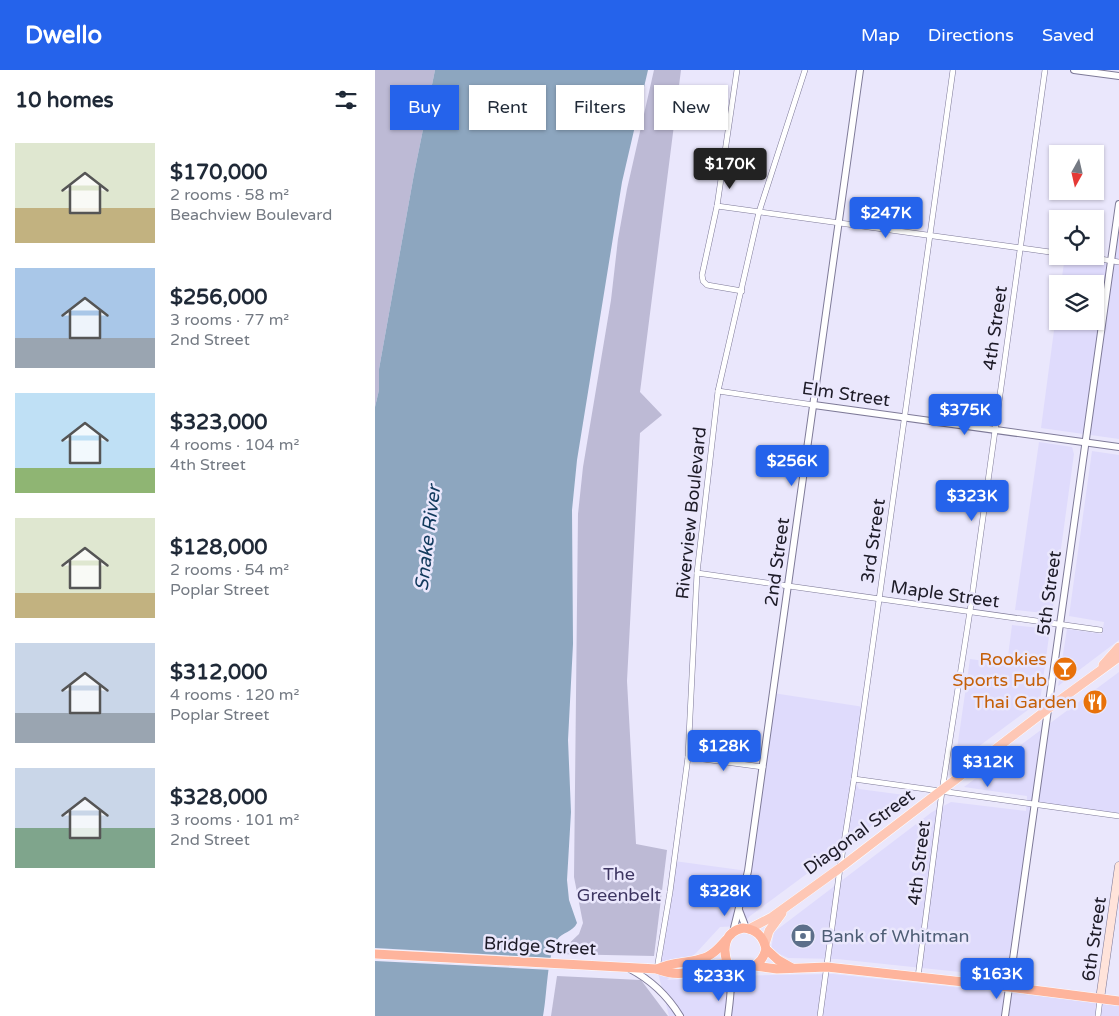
<!DOCTYPE html>
<meta charset="utf-8">
<style>
body{margin:0;font-family:"Varela Round",sans-serif;background:#f2f2f3;color:#1f2937;height:100vh;display:flex;flex-direction:column;font-size:19px;white-space:nowrap}
*{box-sizing:border-box;margin:0}
p{font-size:16px;color:#747a83}
.icon{flex:none;width:28px;height:28px;fill:none;stroke:currentColor;stroke-width:2;stroke-linecap:round;stroke-linejoin:round}
.map{position:relative;flex:1;overflow:hidden}
.side{display:flex;flex-direction:column;background:#fff;width:375px}
.side>*{flex:none}
.hud{position:absolute;left:15px;top:15px;width:475px;height:45px;display:flex;gap:10px}
.needle{width:32px;rotate:188deg}
.tools{position:absolute;left:674px;top:75px;display:grid;gap:10px}
.tools a{display:grid;place-items:center;width:55px;height:55px;border-radius:0px;background:#fff;box-shadow:0 1px 4px #0004;font-size:25px}
.price{position:absolute;translate:-50% -42px;padding:0 11px;border-radius:5px;background:#2563eb;color:#fff;font-size:16px;line-height:32px;filter:drop-shadow(0 1px 2px #0008)}
.price::after{content:'';position:absolute;left:50%;top:30px;width:15px;height:11px;margin-left:-8px;background:inherit;clip-path:polygon(0 0,100% 0,50% 100%)}
.price.active{background:#222;color:#fff}
ul{padding:0;list-style:none}
li{display:flex;align-items:center;gap:15px;height:125px;padding:0 15px}
li span{display:grid;place-items:center;flex:none;width:140px;height:100px;border-radius:0px;color:#555}
li>.icon{margin-inline-start:auto}
span .icon{width:60px;height:60px;fill:#fffc;stroke-width:1}
li b{font-size:21px}
h2{display:flex;justify-content:space-between;align-items:center;height:60px;padding:0 15px;font-size:21px}
.pill{padding:0 18px;border-radius:0px;background:#fff;box-shadow:0 1px 4px #0004;font-size:18px;line-height:45px}
.pill.active{background:#2563eb;color:#fff}
header{display:flex;align-items:center;gap:30px;box-sizing:border-box;height:70px;padding:0 25px;background:#2563eb;color:#fff}
header strong{font-size:24px}
nav{display:flex;gap:28px;margin-inline-start:auto;font-size:18px}
main{display:flex;flex:1;min-height:0}
.map>svg:first-child{display:block}
.built{fill:#dfdbfc}
.green{fill:#bdbad5}
.water{fill:#8da6bf}
.pier{fill:#eae7fc}
.lines{fill:none;stroke-linecap:round;stroke-linejoin:round}
.minor-casing{stroke:#7e7a98;stroke-width:6}
.tertiary-casing{stroke:#7e7a98;stroke-width:8}
.secondary-casing{stroke:#7e7a98;stroke-width:9}
.primary-casing{stroke:#fff;stroke-width:10}
.trunk-casing{stroke:#fff;stroke-width:10}
.minor{stroke:#fff;stroke-width:5}
.tertiary{stroke:#fff;stroke-width:6}
.secondary{stroke:#ffe3da;stroke-width:8}
.primary{stroke:#fec7b5;stroke-width:9}
.trunk{stroke:#feb49c;stroke-width:9}
.labels{text-anchor:middle;stroke-width:5;stroke-linejoin:round;paint-order:stroke}
.street-label{font-size:18px;fill:#1d1b27;stroke:#eae7fc}
.food-label{font-size:18px;fill:#c56008;stroke:#eae7fc;text-anchor:end}
.park-label{font-size:18px;fill:#3d3561;stroke:#eae7fc}
.service-label{font-size:18px;fill:#4e5e75;stroke:#eae7fc;text-anchor:start}
.water-label{font-size:19px;font-style:italic;fill:#11395c;stroke:#eae7fc}
</style>
<header>
<strong>Dwello</strong>
<nav><a>Map</a><a>Directions</a><a>Saved</a></nav>
</header>
<main>
<section class="side">
<h2>10 homes<svg class="icon" aria-label="filters" viewBox="0 0 24 24"><path d="M4 7h16M4 17h16"/><circle cx="9" cy="7" r="2"/><circle cx="15" cy="17" r="2"/></svg></h2>
<ul>
<li><span style="background:linear-gradient(#dfe7d0 65%,#c2b280 0)"><svg class="icon" aria-label="home" viewBox="0 0 24 24"><path d="M3 11l9-7 9 7M6 9v11h12V9"/></svg></span><div><b>$170,000</b><p>2 rooms · 58 m²</p><p>Beachview Boulevard</p></div></li>
<li><span style="background:linear-gradient(#a9c7e8 70%,#9aa5b1 0)"><svg class="icon" aria-label="home" viewBox="0 0 24 24"><path d="M3 11l9-7 9 7M6 9v11h12V9"/></svg></span><div><b>$256,000</b><p>3 rooms · 77 m²</p><p>2nd Street</p></div></li>
<li><span style="background:linear-gradient(#bfe0f5 75%,#8fb573 0)"><svg class="icon" aria-label="home" viewBox="0 0 24 24"><path d="M3 11l9-7 9 7M6 9v11h12V9"/></svg></span><div><b>$323,000</b><p>4 rooms · 104 m²</p><p>4th Street</p></div></li>
<li><span style="background:linear-gradient(#dfe7d0 75%,#c2b280 0)"><svg class="icon" aria-label="home" viewBox="0 0 24 24"><path d="M3 11l9-7 9 7M6 9v11h12V9"/></svg></span><div><b>$128,000</b><p>2 rooms · 54 m²</p><p>Poplar Street</p></div></li>
<li><span style="background:linear-gradient(#c9d6e8 70%,#9aa5b1 0)"><svg class="icon" aria-label="home" viewBox="0 0 24 24"><path d="M3 11l9-7 9 7M6 9v11h12V9"/></svg></span><div><b>$312,000</b><p>4 rooms · 120 m²</p><p>Poplar Street</p></div></li>
<li><span style="background:linear-gradient(#c9d6e8 60%,#7fa58c 0)"><svg class="icon" aria-label="home" viewBox="0 0 24 24"><path d="M3 11l9-7 9 7M6 9v11h12V9"/></svg></span><div><b>$328,000</b><p>3 rooms · 101 m²</p><p>2nd Street</p></div></li>
</ul>
</section>
<div class="map">
<svg width="744" height="946" viewBox="0 0 744 946">
<rect width="100%" height="100%" fill="#eae7fc"/>
<g class="built">
<path d="M 744,134 L 744,369 L 666,358 L 682,238 L 682,251 L 720,251 L 720,214 L 686,214 L 690,186 L 707,186 L 736,190 Z"/>
<path d="M 664,372 L 697,377 L 699,384 L 677,544 L 640,540 Z"/>
<path d="M 717,381 L 744,385 L 744,570 L 683,616 L 692,559 L 727,564 L 729,552 L 694,546 Z"/>
<path d="M 637,555 L 675,559 L 665,631 L 580,694 L 578,685 L 582,679 L 595,589 L 632,594 Z"/>
<path d="M 744,602 L 744,746 L 660,735 L 634,916 L 744,931 L 744,946 L 294,946 L 282,899 L 299,791 L 373,801 L 398,623 L 489,637 L 479,709 L 484,719 L 537,726 L 375,846 L 365,856 L 345,857 L 322,882 L 292,910 L 350,906 L 458,904 L 616,921 L 623,906 L 462,889 L 413,888 L 396,880 L 399,862 L 557,742 L 576,732 L 651,741 L 652,726 L 589,717 Z"/>
</g>
<g class="green">
<path d="M 0,0 L 60,0 L 39,104 L 4,299 L 4,320 L 0,337 Z"/>
<path d="M 279,0 L 306,0 L 265,322 L 287,345 L 265,363 L 252,611 L 261,774 L 292,780 L 279,886 L 183,884 L 204,864 L 208,853 L 199,807 L 203,444 L 208,397 L 236,230 L 243,169 L 252,119 Z"/>
<path d="M 182,906 L 266,910 L 293,946 L 176,946 Z"/>
</g>
<path class="water" d="M 60,0 L 273,0 L 247,112 L 202,390 L 197,440 L 198,574 L 193,670 L 196,742 L 192,810 L 194,830 L 202,853 C 198,862 187,862 182,870 C 172,884 172,927 168,946 L 0,946 L 0,337 L 4,320 L 4,299 L 39,104 Z"/>
<path class="pier" d="M 0,878 L 179,888 L 177,900 L 0,891 Z"/>
<g class="lines">
<defs>
<g id="minor">
<path d="M 362,0 L 342,136 L 327,205 L 328,211 L 332,215 L 367,221"/>
<path d="M 342,136 L 682,183"/>
<path d="M 707,186 L 744,192"/>
<path d="M 343,321 L 439,335"/>
<path d="M 322,503 L 725,560"/>
<path d="M 313,687 L 388,697"/>
<path d="M 479,709 L 744,746"/>
<path d="M 282,899 L 295,822 L 313,687 L 322,503 L 343,321 L 384,142 L 430,0"/>
<path d="M 543,907 L 567,721 L 595,541 L 670,0"/>
<path d="M 445,946 L 465,798 L 479,709 L 578,0"/>
<path d="M 723,946 L 725,929"/>
</g>
<g id="tertiary">
<path d="M 699,0 L 744,6"/>
<path d="M 439,335 L 744,377"/>
<path d="M 364,840 L 371,858"/>
<path d="M 358,862 L 373,801 L 485,0"/>
<path d="M 353,895 C 358,912 355,929 353,946"/>
<path d="M 255,899 C 276,910 292,925 305,946"/>
<path d="M 357,919 L 369,899"/>
<path d="M 630,946 L 744,134"/>
</g>
<path id="secondary" d="M 725,929 L 744,796"/>
<g id="primary">
<path d="M 728,595 L 744,577"/>
<path d="M 374,859 L 397,847 L 465,798 L 674,638 L 744,587"/>
<path d="M 390,874 L 394,861 L 407,843"/>
</g>
<g id="trunk">
<path d="M 368,858 C 381,859 388,866 391,879 C 386,899 370,901 353,895 C 347,879 349,862 368,858 Z"/>
<path d="M 391,879 L 403,890 L 417,898"/>
<path d="M 0,884 L 282,899 C 296,905 310,905 326,899 C 335,896 343,892 353,895"/>
<path d="M 380,896 L 402,899 L 452,897 L 634,917 L 744,931"/>
<path d="M 282,899 C 299,891 309,894 325,889 C 336,887 344,878 351,870"/>
</g>
</defs>
<use href="#minor" class="minor-casing"/>
<use href="#tertiary" class="tertiary-casing"/>
<use href="#secondary" class="secondary-casing"/>
<use href="#primary" class="primary-casing"/>
<use href="#trunk" class="trunk-casing"/>
<use href="#minor" class="minor"/>
<use href="#tertiary" class="tertiary"/>
<use href="#secondary" class="secondary"/>
<use href="#primary" class="primary"/>
<use href="#trunk" class="trunk"/>
</g>
<defs>
<symbol id="bar-disc" viewBox="-11 -11 22 22"><circle r="9.5" fill="#e8710a" stroke="#eae7fc"/><path d="M-6-5H6L.8 .8V4.5H3.5V6h-7V4.5H-.8V.8Z" fill="#fff"/></symbol>
<symbol id="restaurant-disc" viewBox="-11 -11 22 22"><circle r="9.5" fill="#e8710a" stroke="#eae7fc"/><path d="M-5-6h1v4h1v-4h1v4h1v-4h1v5L-1.5 .5V6h-2V.5L-5-1ZM5-6V6H3V1.5H1.5Q1.5-4 5-6Z" fill="#fff"/></symbol>
<symbol id="bank-disc" viewBox="-11 -11 22 22"><circle r="9.5" fill="#5c6f8a" stroke="#eae7fc"/><path d="M-6-4H6V4H-6ZM0-2.3a2.3 2.3 0 1 0 0 4.6a2.3 2.3 0 1 0 0-4.6Z" fill="#fff"/></symbol>
</defs>
<g fill-rule="evenodd">
<use href="#bar-disc" x="676" y="585" width="28" height="28"/>
<use href="#restaurant-disc" x="706" y="618" width="28" height="28"/>
<use href="#bank-disc" x="414" y="852" width="28" height="28"/>
</g>
<g class="labels">
<g class="street-label">
<text transform="translate(620 258) rotate(-82)" y="6">4th Street</text>
<text transform="translate(471 324) rotate(8)" y="6">Elm Street</text>
<text transform="translate(316 443) rotate(-84)" y="6">Riverview Boulevard</text>
<text transform="translate(498 471) rotate(-82)" y="6">3rd Street</text>
<text transform="translate(402 492) rotate(-82)" y="6">2nd Street</text>
<text transform="translate(674 523) rotate(-82)" y="6">5th Street</text>
<text transform="translate(570 524) rotate(8)" y="6">Maple Street</text>
<text transform="translate(484 762) rotate(-36)" y="6">Diagonal Street</text>
<text transform="translate(544 793) rotate(-83)" y="6">4th Street</text>
<text transform="translate(719 869) rotate(-82)" y="6">6th Street</text>
<text transform="translate(165 876) rotate(3)" y="6">Bridge Street</text>
</g>
<g class="food-label">
<text x="672" y="595">Rookies<tspan x="672" dy="21">Sports Pub</tspan></text>
<text x="702" y="638">Thai Garden</text>
</g>
<g class="park-label">
<text x="244" y="810">The<tspan x="244" dy="21">Greenbelt</tspan></text>
</g>
<g class="service-label">
<text x="446" y="872">Bank of Whitman</text>
</g>
<g class="water-label">
<text transform="translate(52 468) rotate(-83)" y="7">Snake River</text>
</g>
</g>
</svg>
<div class="tools">
<a><svg class="needle" viewBox="-14 -14 28 28"><path d="M0-13l5 13h-10z" fill="#e53935"/><path d="M0 13l5-13h-10z" fill="#747a83"/></svg></a>
<a><svg class="icon" aria-label="locate" viewBox="0 0 24 24"><circle cx="12" cy="12" r="6"/><path d="M12 2v4M12 18v4M2 12h4M18 12h4"/></svg></a>
<a><svg class="icon" aria-label="layers" viewBox="0 0 24 24"><path d="M12 4l9 5-9 5-9-5zM3 14l9 5 9-5"/></svg></a>
</div>
<b class="price active" style="left:355px;top:120px">$170K</b>
<b class="price" style="left:511px;top:169px">$247K</b>
<b class="price" style="left:590px;top:366px">$375K</b>
<b class="price" style="left:417px;top:417px">$256K</b>
<b class="price" style="left:597px;top:452px">$323K</b>
<b class="price" style="left:349px;top:702px">$128K</b>
<b class="price" style="left:613px;top:718px">$312K</b>
<b class="price" style="left:350px;top:847px">$328K</b>
<b class="price" style="left:622px;top:930px">$163K</b>
<b class="price" style="left:344px;top:932px">$233K</b>
<div class="hud">
<a class="pill active">Buy</a>
<a class="pill">Rent</a>
<a class="pill">Filters</a>
<a class="pill">New</a>
</div>
</div>
</main>
